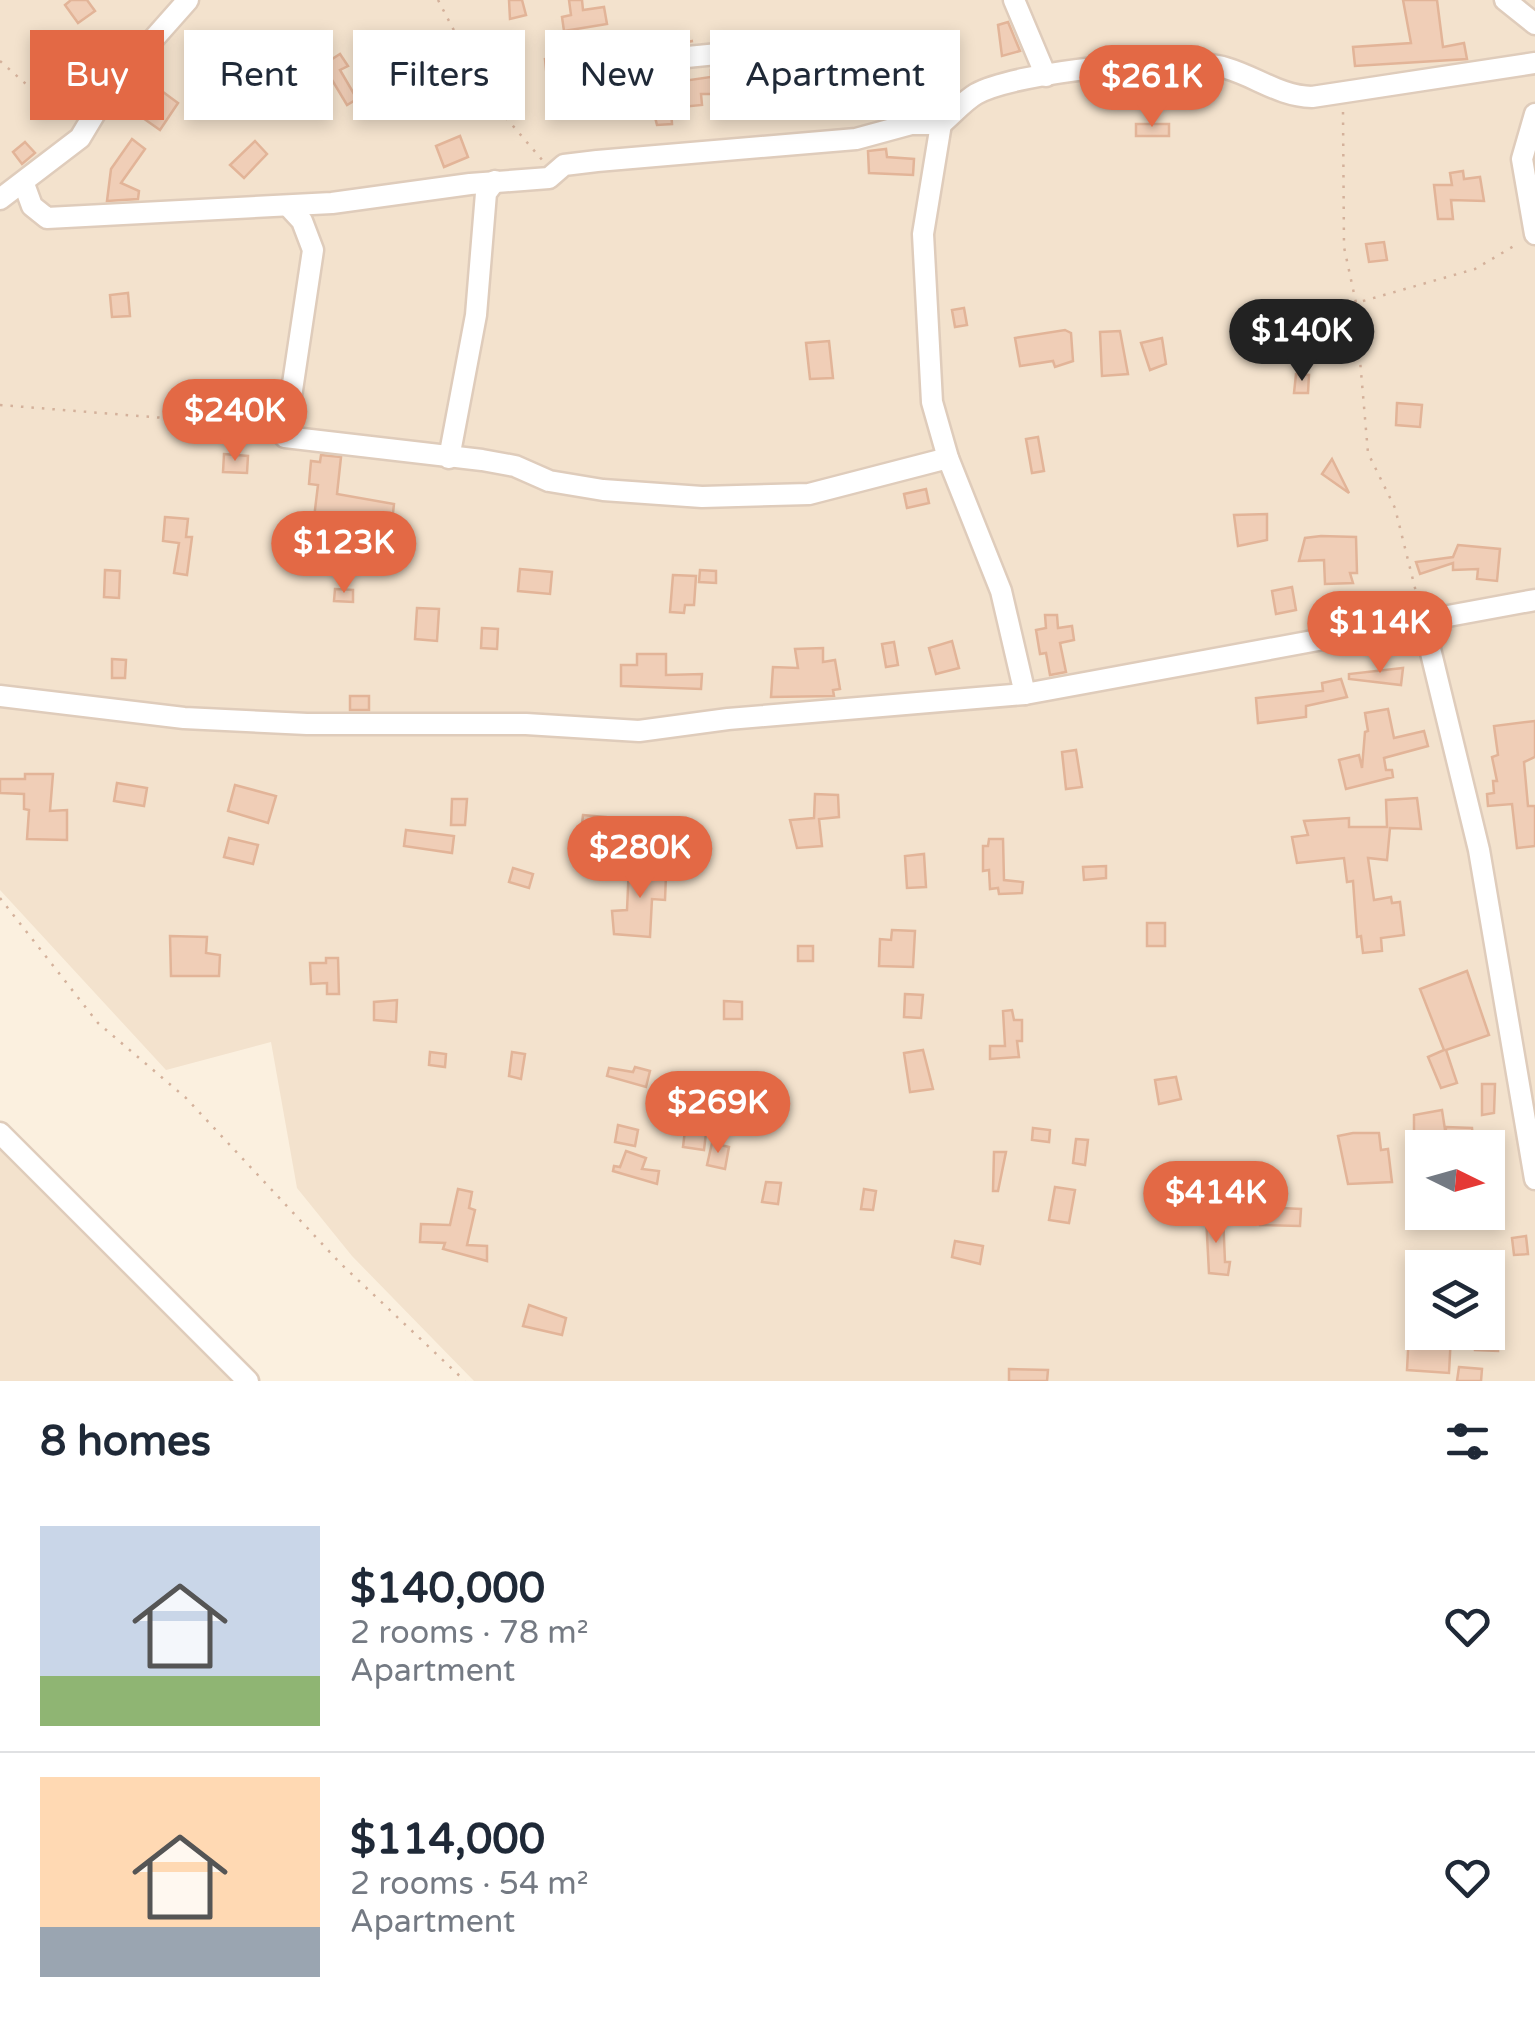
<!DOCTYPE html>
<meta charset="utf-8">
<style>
body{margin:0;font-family:"Varela Round",sans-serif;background:#f6f6f7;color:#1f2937;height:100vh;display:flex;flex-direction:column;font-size:38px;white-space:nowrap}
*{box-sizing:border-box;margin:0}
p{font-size:32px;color:#747a83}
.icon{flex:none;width:55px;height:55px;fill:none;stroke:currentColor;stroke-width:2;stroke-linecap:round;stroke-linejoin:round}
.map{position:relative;height:1381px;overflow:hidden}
.details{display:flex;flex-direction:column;background:#fff;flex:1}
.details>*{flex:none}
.banner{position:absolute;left:30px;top:30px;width:1000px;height:90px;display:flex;gap:20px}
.needle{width:65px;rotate:95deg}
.buttons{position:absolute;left:1405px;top:1130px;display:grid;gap:20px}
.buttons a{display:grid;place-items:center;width:100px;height:100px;border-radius:0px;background:#fff;box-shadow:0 5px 15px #0003;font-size:50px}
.price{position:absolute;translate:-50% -85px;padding:0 22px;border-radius:35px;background:#e36945;color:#fff;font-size:32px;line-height:65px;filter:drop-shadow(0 2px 5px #0008)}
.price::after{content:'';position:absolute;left:50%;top:60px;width:30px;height:22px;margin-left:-15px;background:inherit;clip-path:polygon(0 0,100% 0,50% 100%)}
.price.current{background:#222;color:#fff}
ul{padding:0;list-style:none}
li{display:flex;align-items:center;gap:30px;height:250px;padding:0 40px}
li+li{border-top:2px solid #e0e1e3}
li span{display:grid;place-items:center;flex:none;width:280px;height:200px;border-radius:0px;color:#555}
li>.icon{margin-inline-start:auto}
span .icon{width:120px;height:120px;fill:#fffc;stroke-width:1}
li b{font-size:42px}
h2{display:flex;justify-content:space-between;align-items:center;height:120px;padding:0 40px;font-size:42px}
.chip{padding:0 35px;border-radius:0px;background:#fff;box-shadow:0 5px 15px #0003;font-size:35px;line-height:90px}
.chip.current{background:#e36945;color:#fff}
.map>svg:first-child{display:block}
.residential{fill:#f3e2cd;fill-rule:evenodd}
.building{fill:#f0ceb7;stroke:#e2b498;stroke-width:2.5}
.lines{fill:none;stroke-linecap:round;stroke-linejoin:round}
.minor-casing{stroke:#dfccbb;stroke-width:25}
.path{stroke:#d4b19b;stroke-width:2.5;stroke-dasharray:2.5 8;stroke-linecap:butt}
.minor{stroke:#fff;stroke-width:20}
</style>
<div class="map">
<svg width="1535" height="1381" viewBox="0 0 1535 1381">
<rect width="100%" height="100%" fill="#fbf0df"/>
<g class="residential">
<path d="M 0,0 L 1535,0 L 1535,1381 L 474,1381 L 352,1256 L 297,1188 L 271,1042 L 166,1070 L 0,890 ZM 1422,1148 L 1488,1148 L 1488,1212 L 1422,1212 ZM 1422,1268 L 1488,1268 L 1488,1332 L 1422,1332 Z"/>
<path d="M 0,1144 L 179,1319 L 234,1381 L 0,1381 Z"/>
</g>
<g class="building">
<path d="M 71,0 L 87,0 L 95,11 L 78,23 L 65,5 Z"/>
<path d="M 509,0 L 522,0 L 526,15 L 510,19 Z"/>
<path d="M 569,0 L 582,0 L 583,10 L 604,7 L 607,24 L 564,31 L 562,17 L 571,15 Z"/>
<path d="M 1403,0 L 1437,0 L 1443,47 L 1464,43 L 1467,59 L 1355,66 L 1353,47 L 1411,43 Z"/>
<path d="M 1008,22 L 1020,51 L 1002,56 L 998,25 Z"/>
<path d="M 693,41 L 659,47 L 648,56 L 634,55 L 634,48 Z"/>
<path d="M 568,49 L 576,49 L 584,105 L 571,106 L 570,76 L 547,79 L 545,59 L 569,56 Z"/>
<path d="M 340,54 L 348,66 L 340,70 L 357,99 L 347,105 L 323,65 Z"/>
<path d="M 742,67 L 746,94 L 701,94 L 702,105 L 671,108 L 672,124 L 657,125 L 649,94 L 677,88 L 676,82 L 711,77 L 711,70 Z"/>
<path d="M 159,89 L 178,103 L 160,130 L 140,116 Z"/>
<rect x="1136" y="124" width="33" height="12"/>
<path d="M 460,136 L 468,157 L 444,167 L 436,146 Z"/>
<path d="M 132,139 L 145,149 L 121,183 L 139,191 L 138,199 L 107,201 L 111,169 Z"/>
<path d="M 255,141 L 267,154 L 244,178 L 230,165 Z"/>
<path d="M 25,142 L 35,153 L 22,164 L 13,152 Z"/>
<path d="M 886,149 L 887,157 L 914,159 L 913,175 L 869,173 L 868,151 Z"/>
<path d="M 1463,171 L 1464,179 L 1480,177 L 1484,201 L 1451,200 L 1453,219 L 1438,219 L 1434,185 L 1452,185 L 1450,173 Z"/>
<path d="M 1384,242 L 1387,260 L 1369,262 L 1366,244 Z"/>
<path d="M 128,293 L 130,316 L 112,317 L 110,295 Z"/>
<path d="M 964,308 L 967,325 L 955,327 L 952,310 Z"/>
<path d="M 1312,324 L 1336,325 L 1334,361 L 1310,360 Z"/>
<path d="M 1065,330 L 1071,333 L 1073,361 L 1055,367 L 1053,361 L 1020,366 L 1015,338 Z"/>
<path d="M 1120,331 L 1128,374 L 1102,376 L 1100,332 Z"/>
<path d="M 1162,338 L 1166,364 L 1150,370 L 1141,343 Z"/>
<path d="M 829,341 L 833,378 L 810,379 L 806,343 Z"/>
<path d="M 1296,374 L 1309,375 L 1308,393 L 1294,393 Z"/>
<path d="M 1397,403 L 1422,405 L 1420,427 L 1396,425 Z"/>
<path d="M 1038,437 L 1044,471 L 1032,473 L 1026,439 Z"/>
<path d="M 224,454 L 248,456 L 247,473 L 223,472 Z"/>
<path d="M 321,455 L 341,457 L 337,494 L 394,504 L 392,522 L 314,518 L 318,485 L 309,484 L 311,461 L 320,462 Z"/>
<path d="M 1332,459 L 1349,493 L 1322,474 Z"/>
<path d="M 926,489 L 929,503 L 907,508 L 904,494 Z"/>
<path d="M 1267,514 L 1267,540 L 1238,546 L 1234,515 Z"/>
<path d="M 165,517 L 188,519 L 186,537 L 192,537 L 187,575 L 174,573 L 179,543 L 163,541 Z"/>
<path d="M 1321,536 L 1356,537 L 1357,573 L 1350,573 L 1353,583 L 1325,584 L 1324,560 L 1299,561 L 1305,538 Z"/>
<path d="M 1458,545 L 1500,549 L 1497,581 L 1477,579 L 1478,569 L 1453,570 L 1453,563 L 1420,574 L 1416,562 L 1453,557 Z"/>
<path d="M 520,569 L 552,572 L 550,594 L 518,591 Z"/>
<path d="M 105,570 L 120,571 L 119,598 L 104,597 Z"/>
<path d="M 700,570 L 716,571 L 716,583 L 699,582 Z"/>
<path d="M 673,575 L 696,576 L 694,605 L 685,605 L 684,613 L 670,612 Z"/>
<path d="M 1292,587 L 1296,610 L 1276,614 L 1272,591 Z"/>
<path d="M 335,589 L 353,590 L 353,602 L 334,601 Z"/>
<path d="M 417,608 L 439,609 L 437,641 L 415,639 Z"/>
<path d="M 1045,615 L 1057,615 L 1058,628 L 1072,626 L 1074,640 L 1060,643 L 1066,672 L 1050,675 L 1046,653 L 1040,654 L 1036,630 L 1046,628 Z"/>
<path d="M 482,628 L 498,629 L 497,649 L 481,648 Z"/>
<path d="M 952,641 L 959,668 L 936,674 L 929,648 Z"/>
<path d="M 894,642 L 898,665 L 886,667 L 882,644 Z"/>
<path d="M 823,648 L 823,662 L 835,660 L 840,689 L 833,690 L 834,696 L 771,697 L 773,667 L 798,668 L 795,649 Z"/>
<path d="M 637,654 L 666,654 L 666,675 L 702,674 L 701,689 L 621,686 L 621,665 L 637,665 Z"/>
<path d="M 112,659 L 126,660 L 125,678 L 112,678 Z"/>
<path d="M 1403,668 L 1401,685 L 1349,679 L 1349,674 Z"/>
<path d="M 1341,679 L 1347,697 L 1306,706 L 1306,717 L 1258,723 L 1256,698 L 1323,691 L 1322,683 Z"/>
<rect x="350" y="696" width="19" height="14"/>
<path d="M 1388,709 L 1394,738 L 1424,731 L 1428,746 L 1384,758 L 1386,770 L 1392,770 L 1393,777 L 1346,789 L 1339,760 L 1359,755 L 1362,768 L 1365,732 L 1368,731 L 1365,713 Z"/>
<path d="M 1535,721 L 1535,757 L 1524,762 L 1528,806 L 1535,806 L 1535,846 L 1517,848 L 1512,804 L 1488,806 L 1487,794 L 1494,793 L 1493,781 L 1497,781 L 1492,757 L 1498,755 L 1494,726 Z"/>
<path d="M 1076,750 L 1082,787 L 1066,789 L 1062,752 Z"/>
<path d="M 25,774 L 53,774 L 50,811 L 67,810 L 67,840 L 27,839 L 29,810 L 24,809 L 24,794 L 0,793 L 0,779 L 25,779 Z"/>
<path d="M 117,783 L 147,788 L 144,806 L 114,801 Z"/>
<path d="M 235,785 L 276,796 L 268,823 L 228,811 Z"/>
<path d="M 815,794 L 838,795 L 839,817 L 819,819 L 822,846 L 797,848 L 790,820 L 814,818 Z"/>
<path d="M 1417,798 L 1421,829 L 1390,828 L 1387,860 L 1368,858 L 1374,900 L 1391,897 L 1392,903 L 1400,902 L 1404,935 L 1381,938 L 1382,951 L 1363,953 L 1361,936 L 1357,937 L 1353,881 L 1347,882 L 1344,858 L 1297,863 L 1292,837 L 1308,835 L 1304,821 L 1349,818 L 1349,827 L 1387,827 L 1386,800 Z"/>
<path d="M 452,799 L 467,799 L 465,825 L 451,825 Z"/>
<path d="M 583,815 L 626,819 L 625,838 L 581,832 Z"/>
<path d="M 406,830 L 454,836 L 452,853 L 404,846 Z"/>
<path d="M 229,838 L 258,845 L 253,864 L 224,857 Z"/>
<path d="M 989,839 L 1003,839 L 1004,880 L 1023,882 L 1022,893 L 999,894 L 998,888 L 990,889 L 989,870 L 983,871 L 983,846 L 988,846 Z"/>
<path d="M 924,854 L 926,887 L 907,888 L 905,856 Z"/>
<path d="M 629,866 L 660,867 L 660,875 L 666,875 L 665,900 L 652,899 L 650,937 L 614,934 L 612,911 L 627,910 Z"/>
<path d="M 1106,866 L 1106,878 L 1084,880 L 1083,867 Z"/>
<path d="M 513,868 L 533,874 L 529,888 L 509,882 Z"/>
<rect x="1147" y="923" width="18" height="23"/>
<path d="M 892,930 L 915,931 L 913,967 L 879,966 L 880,939 L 891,940 Z"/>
<path d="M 170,936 L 207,937 L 206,953 L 220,955 L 219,976 L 171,976 Z"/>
<rect x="798" y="946" width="15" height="15"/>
<path d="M 326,958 L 338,958 L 339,994 L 327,994 L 327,983 L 311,984 L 310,963 L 326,963 Z"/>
<path d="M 1467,971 L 1489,1035 L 1446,1050 L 1457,1083 L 1441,1088 L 1428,1057 L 1444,1050 L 1420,989 Z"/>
<path d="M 905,994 L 923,995 L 921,1018 L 904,1017 Z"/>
<path d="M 397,1000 L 396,1022 L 374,1020 L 374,1002 Z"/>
<path d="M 724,1001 L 742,1002 L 742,1019 L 724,1019 Z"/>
<path d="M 1012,1010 L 1014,1020 L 1022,1020 L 1022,1041 L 1017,1041 L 1019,1057 L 990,1059 L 990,1046 L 1005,1046 L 1003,1011 Z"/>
<path d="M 923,1050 L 933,1089 L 910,1092 L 904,1053 Z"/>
<path d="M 430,1052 L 446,1054 L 445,1067 L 429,1065 Z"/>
<path d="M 512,1052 L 525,1054 L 521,1079 L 509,1076 Z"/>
<path d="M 635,1067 L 650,1071 L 646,1087 L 607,1076 L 609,1068 L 633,1072 Z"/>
<path d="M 1176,1077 L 1181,1099 L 1159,1104 L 1155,1080 Z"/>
<path d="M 1482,1084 L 1495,1084 L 1494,1113 L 1482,1115 Z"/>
<path d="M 1442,1110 L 1446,1136 L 1414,1137 L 1414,1115 Z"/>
<path d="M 618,1125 L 638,1130 L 635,1146 L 615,1142 Z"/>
<path d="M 1446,1127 L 1472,1128 L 1474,1148 L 1445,1148 Z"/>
<path d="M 1033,1128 L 1050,1130 L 1049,1142 L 1032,1140 Z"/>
<path d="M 685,1130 L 706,1133 L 704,1150 L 683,1147 Z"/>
<path d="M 1353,1133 L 1379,1133 L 1381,1150 L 1388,1149 L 1392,1182 L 1348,1184 L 1338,1136 Z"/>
<path d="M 1076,1139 L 1088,1140 L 1085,1165 L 1073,1163 Z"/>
<path d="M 712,1143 L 729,1147 L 725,1169 L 707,1165 Z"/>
<path d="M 626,1151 L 646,1158 L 642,1169 L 659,1171 L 657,1184 L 613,1171 L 614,1166 L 620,1167 Z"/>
<path d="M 994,1152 L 1006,1152 L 998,1191 L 993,1191 Z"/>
<path d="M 766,1182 L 781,1183 L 778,1204 L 762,1202 Z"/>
<path d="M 1055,1187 L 1075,1190 L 1069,1223 L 1049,1220 Z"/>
<path d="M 458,1189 L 472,1192 L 469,1208 L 475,1210 L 467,1245 L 487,1246 L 487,1261 L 443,1249 L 445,1243 L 420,1242 L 421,1224 L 450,1225 Z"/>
<path d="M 864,1189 L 876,1191 L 873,1210 L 861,1209 Z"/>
<path d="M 1260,1207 L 1301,1209 L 1300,1226 L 1260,1225 Z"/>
<path d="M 1223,1215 L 1225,1262 L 1230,1262 L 1228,1275 L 1209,1273 L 1206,1216 Z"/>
<path d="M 1526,1236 L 1528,1254 L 1514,1255 L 1512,1238 Z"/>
<path d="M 955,1241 L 983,1246 L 980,1264 L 952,1257 Z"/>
<path d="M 529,1305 L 566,1318 L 562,1335 L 523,1326 Z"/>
<path d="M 1409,1332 L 1451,1335 L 1449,1373 L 1407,1370 Z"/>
<path d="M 1475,1334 L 1498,1335 L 1498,1351 L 1475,1350 Z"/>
<path d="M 1459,1367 L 1482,1369 L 1481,1381 L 1457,1381 Z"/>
<path d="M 1009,1369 L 1048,1370 L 1047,1381 L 1009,1381 Z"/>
</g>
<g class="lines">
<defs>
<g id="minor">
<path d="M 1014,0 L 1046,76"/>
<path d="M 1505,0 L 1535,24"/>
<path d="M 661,60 C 713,54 881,36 924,58 C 932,62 940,74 946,80 L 941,124 C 952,115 964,101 976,94 C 1017,71 1181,55 1226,68 C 1257,77 1279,96 1312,97 L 1535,63"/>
<path d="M 1535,114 L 1522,159 L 1535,234"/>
<path d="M 24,184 L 32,206 L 47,218 L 332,203 L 470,184 L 549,178 L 564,165 L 597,161 L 856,139 L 911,124 L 941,124 L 923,234 L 932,402 L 948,458 L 1001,591 L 1025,694"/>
<path d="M 0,199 L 80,138 L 110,88 L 188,0"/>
<path d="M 289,207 L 302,221 L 313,250 L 285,437 L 482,460 L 515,466 L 549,481 L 603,490 L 702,497 L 809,494 L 948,458"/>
<path d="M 449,458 L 476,315 L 486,193 L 495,181"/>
<path d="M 1423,620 L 1479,850 L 1535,1179"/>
<path d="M 0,696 L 184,718 L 307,724 L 526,724 L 639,731 L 728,719 L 1025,694 L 1535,600"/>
<path d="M 0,1133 L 248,1381"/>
</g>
</defs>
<use href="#minor" class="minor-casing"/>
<g class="path">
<path d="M 438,0 L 490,99 L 543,161"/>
<path d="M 0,61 L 70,123"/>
<path d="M 1343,112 L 1344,247 L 1356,303 L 1475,269 L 1519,243"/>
<path d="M 1355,302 L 1368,453 L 1395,508 L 1419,604"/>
<path d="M 0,405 L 177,419 L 230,432 L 269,436"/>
<path d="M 0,898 L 98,1023 L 186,1098 L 340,1263 L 465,1381"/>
</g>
<use href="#minor" class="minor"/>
</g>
</svg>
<div class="buttons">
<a><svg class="needle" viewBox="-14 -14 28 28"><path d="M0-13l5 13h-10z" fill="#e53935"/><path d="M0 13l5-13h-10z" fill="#747a83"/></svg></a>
<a><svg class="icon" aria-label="layers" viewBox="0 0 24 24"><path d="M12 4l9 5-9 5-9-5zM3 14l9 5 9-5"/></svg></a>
</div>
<b class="price" style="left:1152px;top:130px">$261K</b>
<b class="price current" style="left:1302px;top:384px">$140K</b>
<b class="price" style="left:235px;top:464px">$240K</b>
<b class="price" style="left:344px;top:596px">$123K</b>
<b class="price" style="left:1380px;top:676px">$114K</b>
<b class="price" style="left:640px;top:901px">$280K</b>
<b class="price" style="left:718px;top:1156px">$269K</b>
<b class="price" style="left:1216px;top:1246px">$414K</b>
<div class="banner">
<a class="chip current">Buy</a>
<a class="chip">Rent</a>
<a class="chip">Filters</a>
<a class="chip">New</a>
<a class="chip">Apartment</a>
</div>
</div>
<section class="details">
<h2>8 homes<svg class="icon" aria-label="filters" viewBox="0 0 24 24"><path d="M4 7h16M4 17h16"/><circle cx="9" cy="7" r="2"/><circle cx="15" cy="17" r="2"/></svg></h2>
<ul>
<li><span style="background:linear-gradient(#c9d6e8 75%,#8fb573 0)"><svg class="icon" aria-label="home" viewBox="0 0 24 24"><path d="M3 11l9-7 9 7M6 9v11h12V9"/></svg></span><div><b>$140,000</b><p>2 rooms · 78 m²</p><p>Apartment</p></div><svg class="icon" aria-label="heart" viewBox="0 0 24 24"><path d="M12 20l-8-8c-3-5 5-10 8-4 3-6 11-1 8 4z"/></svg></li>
<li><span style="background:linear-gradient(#ffd9b3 75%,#9aa5b1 0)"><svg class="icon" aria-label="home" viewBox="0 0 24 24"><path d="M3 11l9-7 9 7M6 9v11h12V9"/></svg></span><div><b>$114,000</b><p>2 rooms · 54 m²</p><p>Apartment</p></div><svg class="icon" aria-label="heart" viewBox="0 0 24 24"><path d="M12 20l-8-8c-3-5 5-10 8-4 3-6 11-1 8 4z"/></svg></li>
</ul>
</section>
